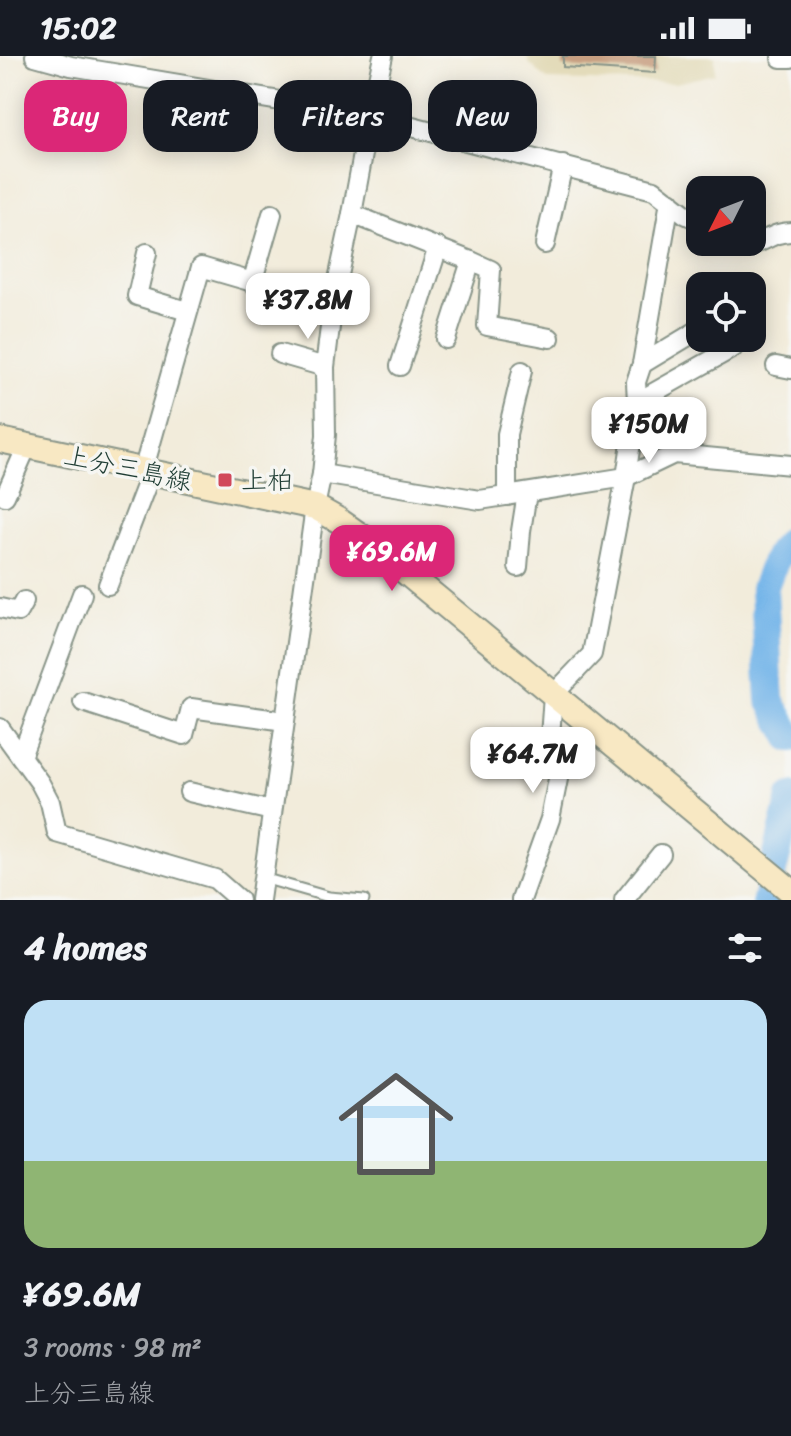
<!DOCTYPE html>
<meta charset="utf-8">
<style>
body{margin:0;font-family:Sriracha,"Klee One",sans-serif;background:#242831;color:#f1f3f6;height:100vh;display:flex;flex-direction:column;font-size:30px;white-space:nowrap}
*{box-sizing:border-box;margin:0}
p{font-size:26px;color:#9ea1a6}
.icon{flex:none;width:44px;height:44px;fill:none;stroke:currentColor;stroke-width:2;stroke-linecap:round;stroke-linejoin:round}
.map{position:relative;height:844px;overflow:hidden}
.drawer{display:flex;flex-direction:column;background:#171b24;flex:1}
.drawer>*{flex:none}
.guide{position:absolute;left:24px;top:24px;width:744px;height:72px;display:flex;gap:16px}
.needle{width:52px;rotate:228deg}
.controls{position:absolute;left:686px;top:120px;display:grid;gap:16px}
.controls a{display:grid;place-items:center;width:80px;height:80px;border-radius:16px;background:#171b24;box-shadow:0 4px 20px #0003;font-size:40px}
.price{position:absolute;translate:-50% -68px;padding:0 18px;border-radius:16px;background:#fff;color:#222;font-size:26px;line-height:52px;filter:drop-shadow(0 2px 4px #0008)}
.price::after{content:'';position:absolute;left:50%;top:48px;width:24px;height:18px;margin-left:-12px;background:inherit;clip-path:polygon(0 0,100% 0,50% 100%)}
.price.on{background:#db2777;color:#fff}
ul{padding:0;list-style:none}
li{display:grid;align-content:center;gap:16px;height:424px;padding:0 24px}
li span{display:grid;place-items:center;height:248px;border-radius:24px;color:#555}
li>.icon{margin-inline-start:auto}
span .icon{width:144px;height:144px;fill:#fffc;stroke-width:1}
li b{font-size:34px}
h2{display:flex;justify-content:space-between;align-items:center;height:96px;padding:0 24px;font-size:34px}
.chip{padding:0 28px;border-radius:24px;background:#171b24;box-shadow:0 4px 20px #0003;font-size:28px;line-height:72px}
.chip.on{background:#db2777;color:#fff}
.status{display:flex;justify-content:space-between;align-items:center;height:56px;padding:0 40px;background:#171b24;direction:ltr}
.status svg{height:22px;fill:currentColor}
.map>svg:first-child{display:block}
.built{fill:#e3dbba}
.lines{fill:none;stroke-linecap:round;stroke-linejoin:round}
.river{stroke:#75b5e9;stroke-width:28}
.building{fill:#c79f81}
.lane-casing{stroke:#889488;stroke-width:13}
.street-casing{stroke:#889488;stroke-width:22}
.secondary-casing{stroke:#889488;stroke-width:28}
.lane{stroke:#fff;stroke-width:9}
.street{stroke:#fff;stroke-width:18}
.secondary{stroke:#f8e8c3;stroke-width:24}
.poi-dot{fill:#d1495b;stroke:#f6f6f2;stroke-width:3}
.labels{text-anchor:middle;stroke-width:7;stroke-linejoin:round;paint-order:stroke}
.street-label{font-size:26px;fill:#1f3d34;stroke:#f6f6f2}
.poi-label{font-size:26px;fill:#1f3d34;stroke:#f6f6f2;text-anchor:start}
</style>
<div class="status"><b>15:02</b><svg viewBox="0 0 49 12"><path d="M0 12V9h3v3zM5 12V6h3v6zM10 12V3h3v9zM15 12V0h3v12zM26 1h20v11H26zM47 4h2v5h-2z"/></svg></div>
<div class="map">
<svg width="791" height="844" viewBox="0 0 791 844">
<rect width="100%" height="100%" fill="#f6f6f2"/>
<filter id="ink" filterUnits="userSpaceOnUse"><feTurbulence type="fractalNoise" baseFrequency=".0125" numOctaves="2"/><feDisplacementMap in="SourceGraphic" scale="16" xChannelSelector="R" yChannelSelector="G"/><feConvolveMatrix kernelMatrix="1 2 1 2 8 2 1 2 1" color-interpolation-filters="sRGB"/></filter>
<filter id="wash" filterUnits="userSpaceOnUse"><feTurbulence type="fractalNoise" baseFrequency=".006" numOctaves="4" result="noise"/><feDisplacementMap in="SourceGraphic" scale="32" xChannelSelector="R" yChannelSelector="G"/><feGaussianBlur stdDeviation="1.8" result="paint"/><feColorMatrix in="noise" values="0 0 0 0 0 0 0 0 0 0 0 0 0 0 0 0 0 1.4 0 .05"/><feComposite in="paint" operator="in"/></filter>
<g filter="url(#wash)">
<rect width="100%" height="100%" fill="#f2ecdb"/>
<path class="built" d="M 527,0 L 715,0 L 715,18 L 676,27 L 547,24 L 529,7 Z"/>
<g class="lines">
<g class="river">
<path d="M 791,484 L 780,496 L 771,514 L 764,533 L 770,644 L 791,682"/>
<path d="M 766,844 L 791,741"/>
</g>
</g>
<g id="blocks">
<path class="building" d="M 563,0 L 656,0 L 655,17 L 563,11 Z"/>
</g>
</g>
<g filter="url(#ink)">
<use href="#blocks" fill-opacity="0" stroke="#889488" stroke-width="2"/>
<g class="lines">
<defs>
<path id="lane" d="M 263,822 L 329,841 L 364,844"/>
<g id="street">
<path d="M 35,0 L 71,10 L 370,60 L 654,134 L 685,158 L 700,165"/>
<path d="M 781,2 L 791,2"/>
<path d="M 352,158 L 471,205 L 446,283"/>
<path d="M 740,186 C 754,193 765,182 778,178 C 782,177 787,176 791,176"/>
<path d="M 545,188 L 563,109"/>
<path d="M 147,197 L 137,240 L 187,255"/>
<path d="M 471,205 L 491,214 L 487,270 L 550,282"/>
<path d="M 252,227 L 272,158"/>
<path d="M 280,298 L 325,311"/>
<path d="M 642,308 L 700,273"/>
<path d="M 400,310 L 438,191"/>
<path d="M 776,310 L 791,313"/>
<path d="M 637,346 L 733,292"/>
<path d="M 143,415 L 201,211 L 287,236 L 333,247"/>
<path d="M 322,418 L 480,444 L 626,421 L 674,398 L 791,409"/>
<path d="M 5,440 L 27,390"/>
<path d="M 507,440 L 507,378 L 522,315"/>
<path d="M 518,511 L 521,475 L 527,437"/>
<path d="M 108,529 L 151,417"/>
<path d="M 0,552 L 18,556 L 24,545"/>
<path d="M 83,646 L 184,679 L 191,652 L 285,665"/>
<path d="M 0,672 L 40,727 L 50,746 L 57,777 L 215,823 L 239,844"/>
<path d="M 21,701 L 82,538"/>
<path d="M 189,736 L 272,755"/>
<path d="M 260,844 L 315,451 L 322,418 L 326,379 L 325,311 L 333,247 L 352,158 L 370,60 L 383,0"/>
<path d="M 521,844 L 550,763 L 559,718 L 550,681 L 553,639 L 592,598 L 626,421 L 637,346 L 636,326 L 642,308 L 670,145"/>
<path d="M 624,844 L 661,798"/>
</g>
<path id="secondary" d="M 0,384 L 315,451 L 338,464 L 368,485 L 791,835"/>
</defs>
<use href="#lane" class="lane-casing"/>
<use href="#street" class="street-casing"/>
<use href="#secondary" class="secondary-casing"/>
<use href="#lane" class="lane"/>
<use href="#street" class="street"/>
<use href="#secondary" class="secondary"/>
</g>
</g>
<rect class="poi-dot" x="217" y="416" width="16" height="16" rx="4"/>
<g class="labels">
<g class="street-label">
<text transform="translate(128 412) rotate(12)" y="9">上分三島線</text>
</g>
<g class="poi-label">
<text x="241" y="433">上柏</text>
</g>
</g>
</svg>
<div class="controls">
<a><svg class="needle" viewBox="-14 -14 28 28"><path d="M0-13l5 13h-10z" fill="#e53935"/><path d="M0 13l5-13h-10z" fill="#9ea1a6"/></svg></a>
<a><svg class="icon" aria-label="locate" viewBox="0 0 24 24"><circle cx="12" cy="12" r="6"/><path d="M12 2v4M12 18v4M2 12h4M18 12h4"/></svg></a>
</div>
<b class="price" style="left:308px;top:285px">¥37.8M</b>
<b class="price" style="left:649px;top:409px">¥150M</b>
<b class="price on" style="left:392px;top:537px">¥69.6M</b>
<b class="price" style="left:533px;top:739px">¥64.7M</b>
<div class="guide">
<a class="chip on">Buy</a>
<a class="chip">Rent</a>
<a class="chip">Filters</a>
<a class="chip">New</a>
</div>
</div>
<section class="drawer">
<h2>4 homes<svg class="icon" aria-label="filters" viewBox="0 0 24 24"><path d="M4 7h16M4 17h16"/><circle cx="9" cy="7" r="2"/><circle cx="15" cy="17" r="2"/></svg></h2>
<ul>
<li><span style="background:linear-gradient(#bfe0f5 65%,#8fb573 0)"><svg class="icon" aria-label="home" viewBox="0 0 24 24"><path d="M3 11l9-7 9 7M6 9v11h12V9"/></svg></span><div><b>¥69.6M</b><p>3 rooms · 98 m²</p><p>上分三島線</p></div></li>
</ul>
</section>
